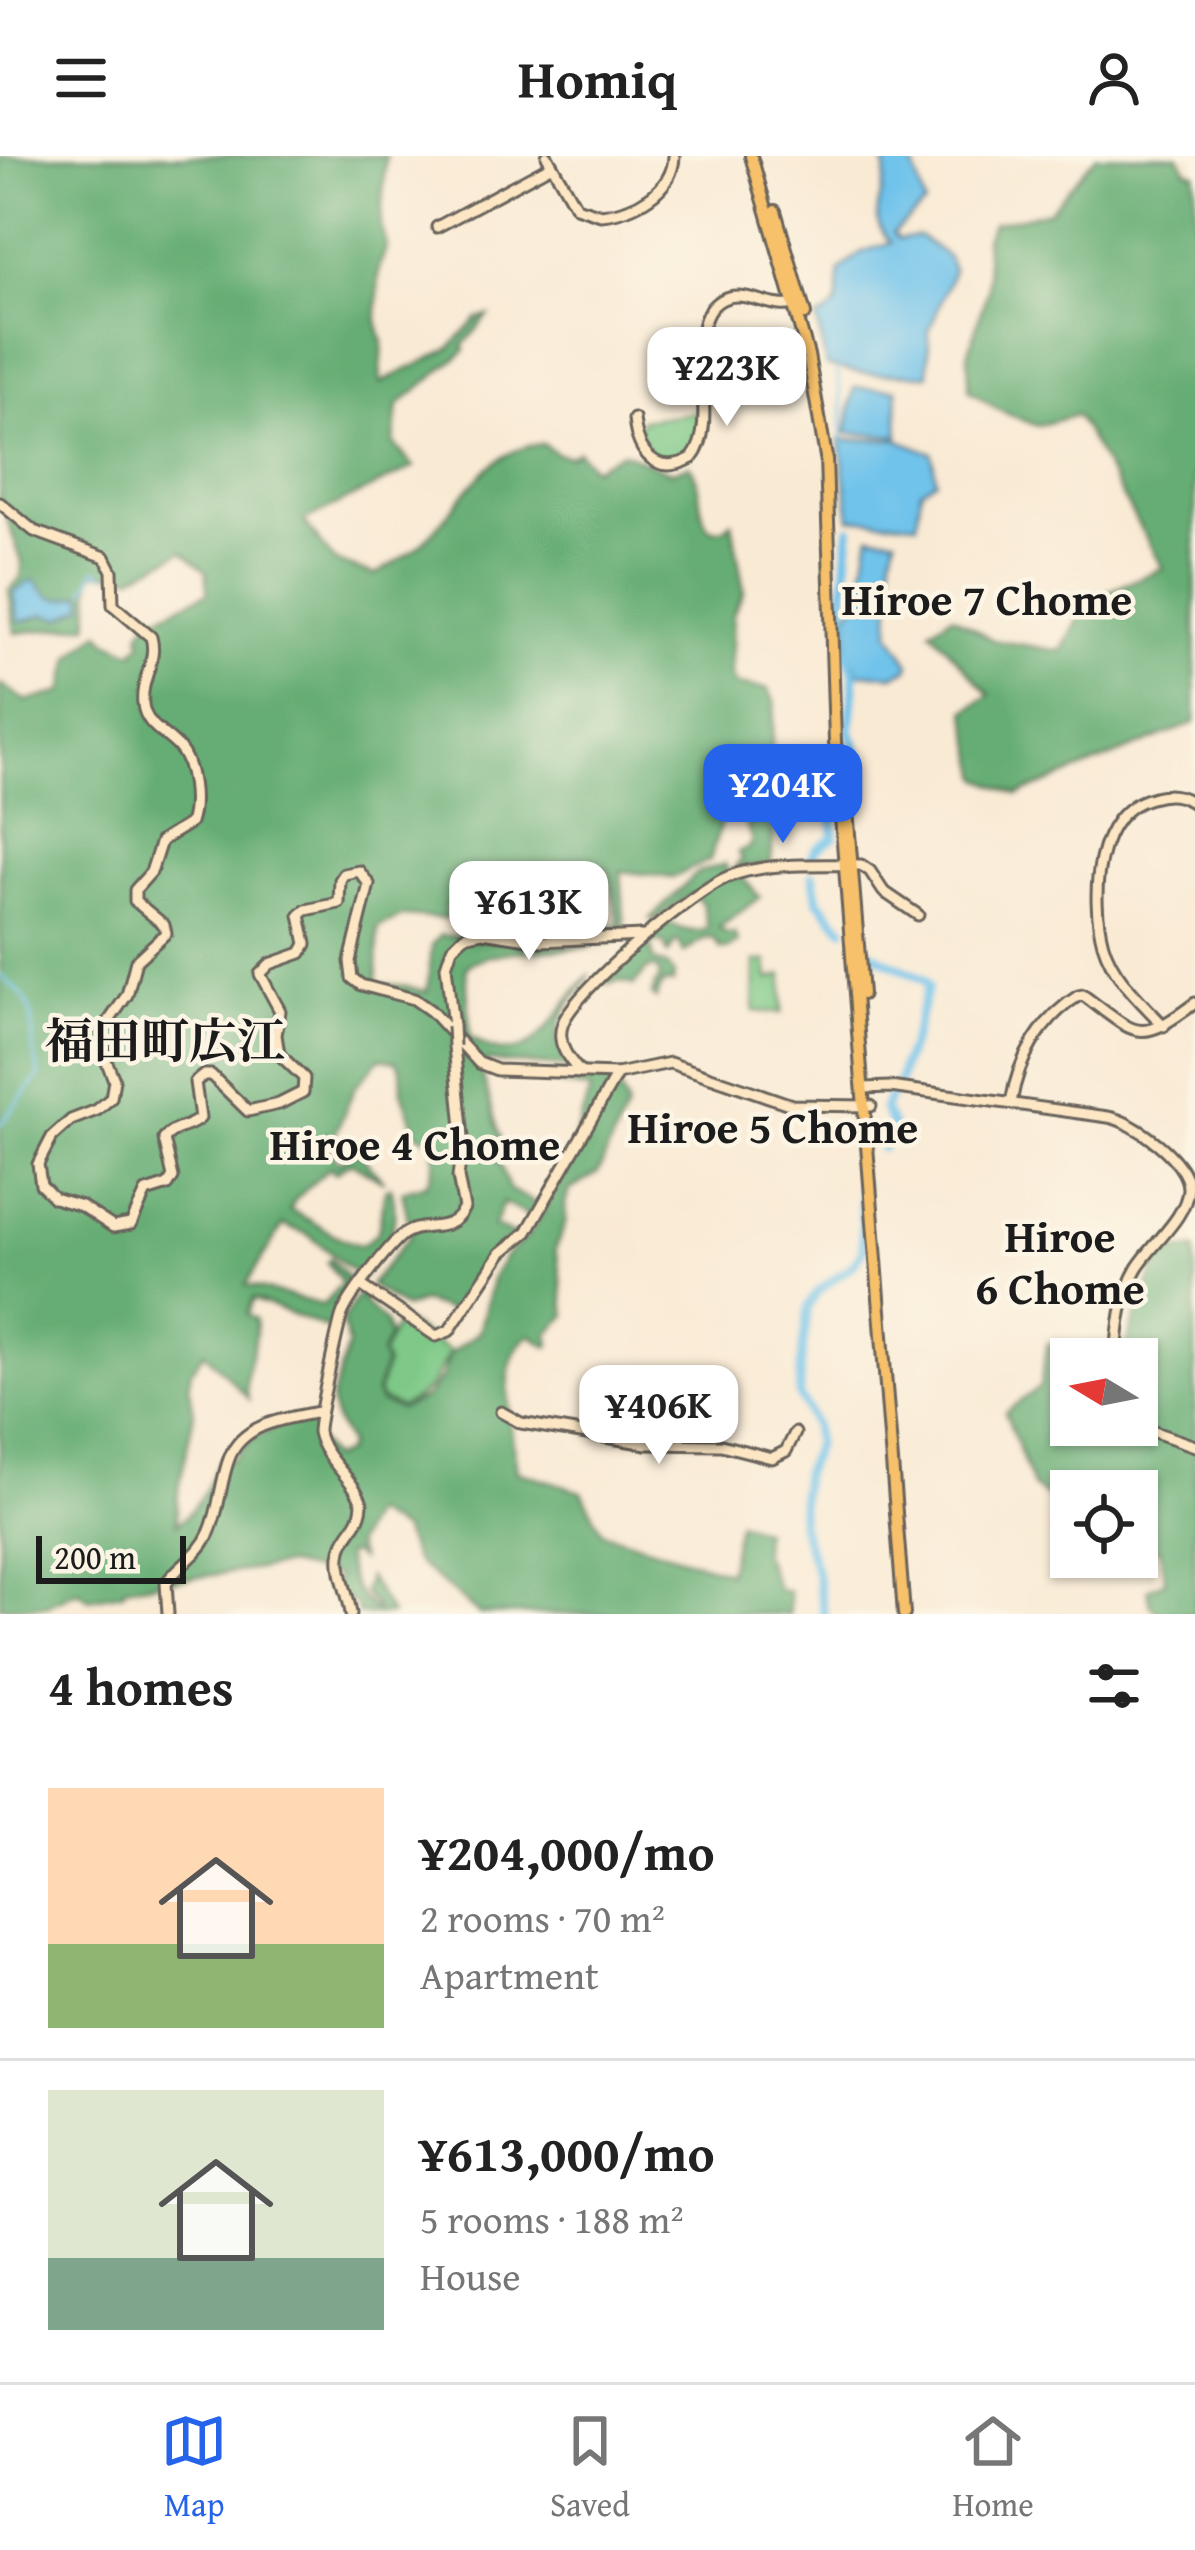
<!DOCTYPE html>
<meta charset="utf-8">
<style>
body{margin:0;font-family:"Gentium Book Plus","Noto Serif JP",serif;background:#f2f2f2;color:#222;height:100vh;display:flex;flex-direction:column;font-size:45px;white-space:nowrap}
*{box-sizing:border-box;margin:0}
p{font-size:39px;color:#767676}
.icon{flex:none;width:66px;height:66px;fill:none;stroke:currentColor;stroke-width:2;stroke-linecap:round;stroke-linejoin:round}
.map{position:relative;height:1458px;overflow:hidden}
.side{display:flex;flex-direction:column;background:#fff;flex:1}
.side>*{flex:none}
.needle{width:78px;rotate:280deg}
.controls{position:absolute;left:1050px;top:1182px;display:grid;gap:24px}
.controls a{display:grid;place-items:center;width:108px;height:108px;border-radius:0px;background:#fff;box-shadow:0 3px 9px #0004;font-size:60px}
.scale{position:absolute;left:36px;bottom:30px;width:150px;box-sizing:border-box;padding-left:12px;border:6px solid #1c1c1c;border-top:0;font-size:33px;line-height:42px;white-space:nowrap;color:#1c1c1c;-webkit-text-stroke:9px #fcf5e5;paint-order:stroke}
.price{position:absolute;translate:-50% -102px;padding:0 27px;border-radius:24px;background:#fff;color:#222;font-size:39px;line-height:78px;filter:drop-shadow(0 3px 6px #0008)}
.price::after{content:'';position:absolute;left:50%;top:72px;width:36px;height:27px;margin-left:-18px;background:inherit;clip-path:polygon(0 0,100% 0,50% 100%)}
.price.active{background:#2563eb;color:#fff}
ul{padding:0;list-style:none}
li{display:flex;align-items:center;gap:36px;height:300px;padding:0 48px}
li+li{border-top:3px solid #e0e0e0}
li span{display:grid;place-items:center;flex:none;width:336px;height:240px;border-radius:0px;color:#555}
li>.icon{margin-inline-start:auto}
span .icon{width:144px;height:144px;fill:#fffc;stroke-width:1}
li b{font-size:51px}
h2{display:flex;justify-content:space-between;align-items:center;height:144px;padding:0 48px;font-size:51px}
header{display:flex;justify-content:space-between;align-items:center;height:156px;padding:0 48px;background:#fff;font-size:54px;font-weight:700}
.dock{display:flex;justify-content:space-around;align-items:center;height:168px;border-top:3px solid #e0e0e0;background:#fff;font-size:33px;color:#767676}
.dock a{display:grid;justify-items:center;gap:6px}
.dock .active{color:#2563eb}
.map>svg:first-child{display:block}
.green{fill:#7ec987;stroke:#4d7252;stroke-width:3}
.forest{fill:#66ad74;stroke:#416448;stroke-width:3;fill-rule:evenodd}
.water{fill:#6fc3eb;stroke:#467084;stroke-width:3}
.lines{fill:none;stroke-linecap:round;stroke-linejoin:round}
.stream{stroke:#6fc3eb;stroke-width:3}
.river{stroke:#6fc3eb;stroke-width:9}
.secondary-casing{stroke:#69645c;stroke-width:15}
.primary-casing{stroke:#69645c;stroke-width:16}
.secondary{stroke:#fce6c4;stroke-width:9}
.primary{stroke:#f7c06b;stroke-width:10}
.secondary-bridge-casing{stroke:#69645c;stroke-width:15;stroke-linecap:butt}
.secondary-bridge{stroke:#fce6c4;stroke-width:9}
.labels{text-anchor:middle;stroke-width:9;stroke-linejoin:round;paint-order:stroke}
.neighbourhood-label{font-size:45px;font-weight:bold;fill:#1c1c1c;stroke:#fcf5e5}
.quarter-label{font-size:48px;font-weight:bold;fill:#1c1c1c;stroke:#fcf5e5}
</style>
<header><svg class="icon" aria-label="menu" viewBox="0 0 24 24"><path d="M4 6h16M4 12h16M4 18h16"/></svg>Homiq<svg class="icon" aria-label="person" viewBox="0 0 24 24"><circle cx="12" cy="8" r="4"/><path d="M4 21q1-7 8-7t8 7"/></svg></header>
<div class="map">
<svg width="1195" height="1458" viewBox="0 0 1195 1458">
<rect width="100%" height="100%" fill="#fcf5e5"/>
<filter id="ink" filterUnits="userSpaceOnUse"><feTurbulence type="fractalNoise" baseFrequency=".00833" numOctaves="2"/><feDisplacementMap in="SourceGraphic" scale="24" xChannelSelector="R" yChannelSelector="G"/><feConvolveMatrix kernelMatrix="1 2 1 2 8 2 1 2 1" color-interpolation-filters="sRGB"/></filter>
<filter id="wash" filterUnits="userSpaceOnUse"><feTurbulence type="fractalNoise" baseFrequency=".004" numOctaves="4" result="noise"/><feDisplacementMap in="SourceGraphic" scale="48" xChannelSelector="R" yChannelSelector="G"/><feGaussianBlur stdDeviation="2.7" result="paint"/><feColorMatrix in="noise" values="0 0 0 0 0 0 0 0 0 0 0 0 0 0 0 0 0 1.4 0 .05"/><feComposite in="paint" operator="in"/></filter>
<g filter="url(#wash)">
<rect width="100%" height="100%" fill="#f9ead4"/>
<g class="green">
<path d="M 699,256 C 699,287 684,317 649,297 L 638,273 L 641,264 Z"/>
<path d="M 755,805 L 767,805 L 769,823 L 783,819 L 782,857 L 754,855 Z"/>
<path d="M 399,1162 L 450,1196 C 433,1225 433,1236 400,1251 L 381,1244 L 378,1237 L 386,1208 L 382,1199 Z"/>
</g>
<g class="forest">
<path d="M 0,0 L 386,0 L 381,69 L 387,89 L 379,113 L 377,165 L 383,187 L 380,227 L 449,193 L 477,163 L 488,160 L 464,189 L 465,195 L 398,249 L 394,288 L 414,311 L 304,365 L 334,405 L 375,419 C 390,409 409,400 422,387 C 462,349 483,293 543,288 L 557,298 L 570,300 L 578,295 L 593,312 L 622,296 L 671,316 L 689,309 C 704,327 695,354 710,373 L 723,373 L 732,366 L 744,435 L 733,458 L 731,520 L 736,529 L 768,533 L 775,546 L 766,665 L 774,674 L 771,707 L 734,712 L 741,704 L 738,696 L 747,693 L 752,685 L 747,670 L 753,657 L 741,647 L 723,660 L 710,704 L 672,722 L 621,715 L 625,776 L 607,779 L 603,776 L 619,767 L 608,714 L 596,713 L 544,733 L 547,774 L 543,779 L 532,727 L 501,729 L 475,745 L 445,750 L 447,763 L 404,760 L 378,772 L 377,828 L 406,830 L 427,836 L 432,789 L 440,779 L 591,791 C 548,798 504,788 466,810 L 470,881 C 532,926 555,852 590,818 C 572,850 541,872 568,908 L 565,911 L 486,905 L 481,914 L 501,984 L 499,1004 L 509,1033 L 539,1049 L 530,1061 L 503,1047 L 494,1070 L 516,1080 L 500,1090 L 454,1156 L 422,1146 L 404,1152 L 370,1129 L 411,1078 L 402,1035 L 426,1028 C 435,1013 437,1001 431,984 L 417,978 L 402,936 L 401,913 L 396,905 L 380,902 L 355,931 L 334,981 L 325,978 L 317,989 L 332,996 L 339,1006 L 352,998 L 360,998 L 384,1026 L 351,1006 L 335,1017 L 330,1011 L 295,1044 L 290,1054 C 313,1064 340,1086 362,1089 L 378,1076 L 385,1034 L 391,1031 C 402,1070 387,1091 363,1121 L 359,1121 L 308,1078 L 283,1069 L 246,1129 L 323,1149 L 342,1127 L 327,1106 L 331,1103 L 354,1129 L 335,1161 L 334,1175 L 253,1143 L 247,1158 L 255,1163 C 259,1193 241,1209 248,1242 L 204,1196 L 191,1214 L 189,1227 L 194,1257 L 177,1343 L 177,1368 C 197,1353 209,1328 220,1303 L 232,1304 C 254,1275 278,1269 313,1263 L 317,1284 L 331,1303 L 345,1297 L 348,1288 L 335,1264 L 331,1244 L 348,1189 L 342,1165 L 359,1137 L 367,1140 L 363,1146 L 385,1166 L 389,1180 L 381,1198 L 385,1208 L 376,1237 L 380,1246 L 400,1253 L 425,1242 L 442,1221 L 450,1197 L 479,1176 L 493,1120 L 506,1099 L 529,1079 L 585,986 L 576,978 L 590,934 L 515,920 C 548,921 621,908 627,952 L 598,1017 L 570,1034 L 565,1047 L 566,1065 L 555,1094 C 564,1115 560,1137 567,1159 L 549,1177 L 551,1189 L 548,1191 L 531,1179 C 493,1200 513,1279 517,1315 L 582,1335 L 602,1376 L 728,1416 L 738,1366 L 763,1374 L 762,1396 L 778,1433 L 789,1436 L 789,1458 L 479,1458 L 415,1405 L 402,1375 L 371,1358 L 355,1389 L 361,1406 L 352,1397 L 345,1399 C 349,1423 354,1440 375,1454 L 377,1452 L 363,1436 L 368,1421 L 391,1458 L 358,1458 L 355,1447 L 330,1439 L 337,1420 L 288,1409 L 125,1431 L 123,1437 L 89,1443 L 78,1435 L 46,1450 L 0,1451 L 0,528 L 27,545 L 63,536 L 71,501 L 100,476 L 108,485 L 133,496 L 142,486 L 140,477 L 148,465 L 208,436 L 206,415 L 183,395 L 133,420 L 96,416 L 91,423 L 89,469 L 15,477 L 9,435 L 21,421 L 22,406 L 0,343 ZM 37,426 L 46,440 L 72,456 L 61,462 L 45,458 L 26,465 L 14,437 Z"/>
<path d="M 1096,0 L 1179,0 L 1188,15 L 1195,16 L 1195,567 L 1018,639 L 981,623 L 966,555 L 990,539 L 931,474 L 952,459 L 993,484 L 1062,495 L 1089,444 L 1163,412 L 1076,259 L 1037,270 L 998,254 L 969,234 L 968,198 L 988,132 L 985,82 L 993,67 L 1049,55 Z"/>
<path d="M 725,708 L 730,723 L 742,721 L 760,741 L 719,772 L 727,778 L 735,778 L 738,786 L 728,793 L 720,792 L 714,783 L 706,782 L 684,797 L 679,786 L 675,786 L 668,798 L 663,786 L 650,786 L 654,805 L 667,809 L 674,817 L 673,827 L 663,827 L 656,843 L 652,839 L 660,820 L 657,813 L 648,812 L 634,829 L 621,825 L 607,828 L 606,821 L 619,816 L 623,805 L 666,770 L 672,768 C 681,774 697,778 708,772 L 702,747 L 691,738 L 654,765 L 650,763 L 698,716 Z"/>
<path d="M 1195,1093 L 1195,1458 L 1158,1458 L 1150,1449 L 1148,1433 L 1165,1425 L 1160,1394 L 1137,1389 L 1137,1335 L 1071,1335 L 1071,1357 L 1033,1331 L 1005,1256 L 1040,1231 L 1047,1188 L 1122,1198 L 1161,1096 ZM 1071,1203 L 1137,1203 L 1137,1269 L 1071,1269 Z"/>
</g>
<g class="water">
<path d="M 883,0 L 911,0 L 925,49 L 893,77 L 899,83 L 919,80 L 948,101 L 953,114 L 929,175 L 928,219 L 861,217 L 826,210 L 817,163 C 848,148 834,140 840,114 L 860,97 L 891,86 C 859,57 895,34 883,0 Z"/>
<path d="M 854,232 L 897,233 L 899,284 L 932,297 L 936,324 L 921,334 L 917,367 L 850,362 L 840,284 L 895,283 L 897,280 L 846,277 Z"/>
<path d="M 870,379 L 896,381 L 892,399 L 890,477 L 910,508 L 908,513 L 894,519 L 859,517 L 848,494 L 848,458 C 865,438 864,404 870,379 Z"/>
<path d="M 33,423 C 49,444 58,446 83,438 L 84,450 L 61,462 L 45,458 L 19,466 L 14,437 Z"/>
</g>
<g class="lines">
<g class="stream">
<path d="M 837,213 L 843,254 L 842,286"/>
<path d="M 86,434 L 96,413 L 105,419"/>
<path d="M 0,819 C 32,846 32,850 33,890 C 34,900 38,910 39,920 L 0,969"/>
</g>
<g class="river">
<path d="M 850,373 L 844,444 L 844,490 L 855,519 L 850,574 L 858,596 L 852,636"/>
<path d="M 811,703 L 817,692 L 834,681 L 832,651"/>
<path d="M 813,719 L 818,744 L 843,773"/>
<path d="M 864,793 L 924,824 L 928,831 C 919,857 915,883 903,908 C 901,914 902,921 899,927 C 895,938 887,941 884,953 L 894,973 L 882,992"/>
<path d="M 824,1458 L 817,1419 L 800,1366 L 803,1319 L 816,1288 L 814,1269 L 799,1239 L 800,1214 L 808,1152 L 817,1136 L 853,1109 L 863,1094 L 861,1028"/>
</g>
</g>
</g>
<g filter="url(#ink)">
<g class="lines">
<defs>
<g id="secondary">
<path d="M 547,0 L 576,51 L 601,59 C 634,56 673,35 674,0"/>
<path d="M 437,71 L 552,9"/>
<path d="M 634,263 C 637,297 657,321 692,302 C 724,264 676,165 723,143 C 746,132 770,155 796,148"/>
<path d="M 0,347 L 34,375 L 105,401 L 112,415 L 113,449 L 151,481 C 158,505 140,523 143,548 C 145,570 166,577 179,592 C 193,608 197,647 190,667 L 161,685 L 151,716 L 135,734 L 135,745 L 164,769 L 166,777 L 136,805 L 127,839 L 102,875 L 104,899 L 114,924 L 111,942 L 97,954 L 71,964 L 52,981 L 38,1008 L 41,1029 L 54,1042 L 81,1050 L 113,1071 L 131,1068 L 146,1036 L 168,1029 L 173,1021 L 164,983 C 173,970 189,973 200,962 L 195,926 L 204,919 L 211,919 L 248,955 L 279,948 L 303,936 L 304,922 L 279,898 L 276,879 L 280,855 L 260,818 L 270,808 L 301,797 L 306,788 L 300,759 L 306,754 L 339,747 L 340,724 L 344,718 L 359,715 L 369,728 L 350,805 L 352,822 L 361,829 L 414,843 L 431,855 L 479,907 L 497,914 L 617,918 L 670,907 L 792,949 L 871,950"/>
<path d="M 453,870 L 446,810 L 452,792 L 464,780 L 482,776 L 541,785 L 641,780"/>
<path d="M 1164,870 C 1141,845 1113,822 1103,788 C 1090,741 1095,656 1151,642 C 1168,637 1180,638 1195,648"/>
<path d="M 581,917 C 569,904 555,887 563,867 C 575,834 696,732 730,720 C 768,706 820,709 861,709 L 870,715 L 883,735 L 918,759"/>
<path d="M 863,932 L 890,931 L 1108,961 C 1134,965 1189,1005 1188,1033 C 1187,1061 1151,1089 1137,1112 C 1121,1139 1118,1172 1116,1203"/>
<path d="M 1011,947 C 1018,903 1040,864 1078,840 L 1083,839 C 1137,879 1138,890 1195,847"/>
<path d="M 362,1130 L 436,1180 L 449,1175 L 501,1097 L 527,1076 L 617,918"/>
<path d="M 501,1256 L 521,1267 L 647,1288 L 721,1289 L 772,1302 L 786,1295 L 795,1277"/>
<path d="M 1134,1269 L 1195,1290"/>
<path d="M 168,1458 L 166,1427 C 179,1408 199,1400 209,1377 C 220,1353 220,1327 229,1303 C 242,1267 287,1262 319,1256"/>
<path d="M 351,1458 C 349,1439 338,1419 340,1400 C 341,1379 362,1370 362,1347 C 353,1321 323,1303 318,1276 C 317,1268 339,1165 343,1156 C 352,1137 385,1095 400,1081 C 422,1062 449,1082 464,1052 L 458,1021 L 463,982 L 454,890"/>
</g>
<g id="primary">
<path d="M 751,0 L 808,199 L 826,301 L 835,585 L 904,1458"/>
<path d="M 775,55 L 805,158"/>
<path d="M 846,641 L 862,838"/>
</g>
</defs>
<use href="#secondary" class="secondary-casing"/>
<use href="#primary" class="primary-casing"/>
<use href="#secondary" class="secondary"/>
<use href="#primary" class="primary"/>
<defs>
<path id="secondary-bridge" d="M 453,870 L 454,890"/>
</defs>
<use href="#secondary-bridge" class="secondary-bridge-casing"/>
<use href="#secondary-bridge" class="secondary-bridge"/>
</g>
</g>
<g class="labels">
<g class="neighbourhood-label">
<text x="987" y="459">Hiroe 7 Chome</text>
<text x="773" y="987">Hiroe 5 Chome</text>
<text x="415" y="1004">Hiroe 4 Chome</text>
<text x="1060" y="1096">Hiroe<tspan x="1060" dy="52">6 Chome</tspan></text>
</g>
<g class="quarter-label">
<text x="165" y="902">福田町広江</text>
</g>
</g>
</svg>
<div class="controls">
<a><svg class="needle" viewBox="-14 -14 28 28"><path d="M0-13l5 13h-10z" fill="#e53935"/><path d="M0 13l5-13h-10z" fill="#767676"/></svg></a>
<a><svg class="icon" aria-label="locate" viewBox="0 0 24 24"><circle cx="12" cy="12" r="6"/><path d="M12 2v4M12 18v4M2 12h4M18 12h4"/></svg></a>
</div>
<div class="scale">200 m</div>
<b class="price" style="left:727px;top:273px">¥223K</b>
<b class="price active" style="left:783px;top:690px">¥204K</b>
<b class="price" style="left:529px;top:807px">¥613K</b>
<b class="price" style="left:659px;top:1311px">¥406K</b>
</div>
<section class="side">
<h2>4 homes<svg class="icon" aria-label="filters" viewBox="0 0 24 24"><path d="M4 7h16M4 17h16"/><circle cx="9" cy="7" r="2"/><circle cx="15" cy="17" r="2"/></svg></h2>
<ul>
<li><span style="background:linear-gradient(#ffd9b3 65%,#8fb573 0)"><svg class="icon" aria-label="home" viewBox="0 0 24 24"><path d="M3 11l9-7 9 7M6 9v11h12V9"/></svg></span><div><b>¥204,000/mo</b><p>2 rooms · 70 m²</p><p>Apartment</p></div></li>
<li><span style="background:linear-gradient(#dfe7d0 70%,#7fa58c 0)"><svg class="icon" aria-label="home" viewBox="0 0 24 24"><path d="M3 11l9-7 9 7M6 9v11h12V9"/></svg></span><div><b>¥613,000/mo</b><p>5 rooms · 188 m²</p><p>House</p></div></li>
</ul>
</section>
<nav class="dock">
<a class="active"><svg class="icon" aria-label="map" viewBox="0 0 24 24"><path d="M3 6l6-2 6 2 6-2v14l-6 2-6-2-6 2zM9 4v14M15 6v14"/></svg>Map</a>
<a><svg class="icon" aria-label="saved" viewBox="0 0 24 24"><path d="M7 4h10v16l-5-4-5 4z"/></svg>Saved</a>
<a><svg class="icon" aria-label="home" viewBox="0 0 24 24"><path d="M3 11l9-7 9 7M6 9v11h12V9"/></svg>Home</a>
</nav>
